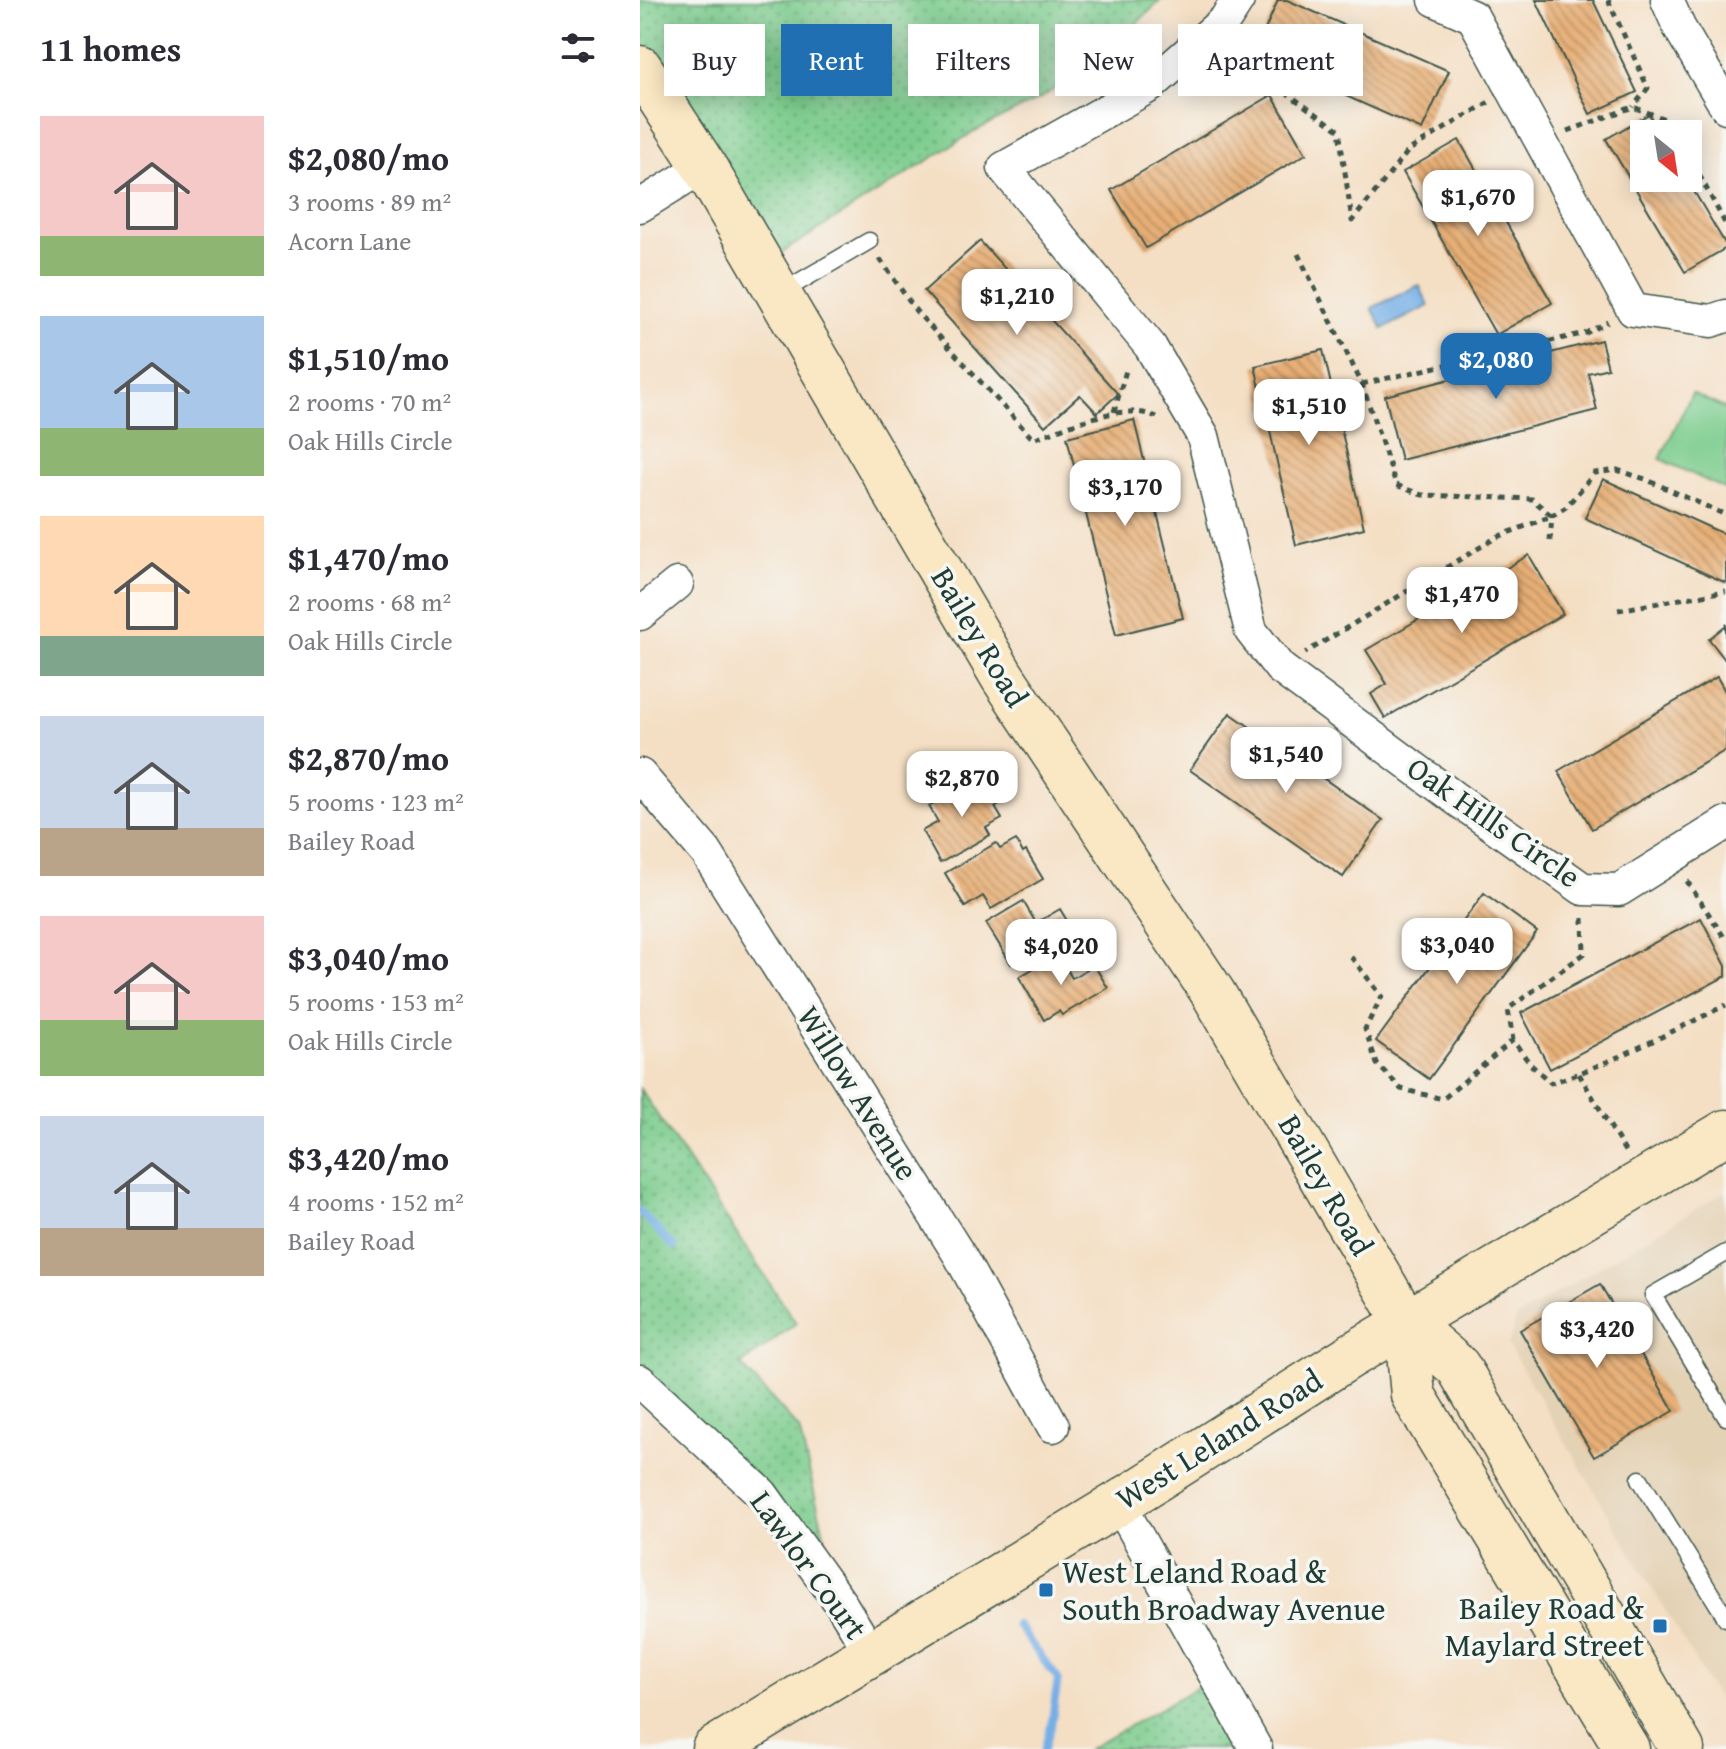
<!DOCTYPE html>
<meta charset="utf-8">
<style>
body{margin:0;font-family:"Gentium Book Plus",serif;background:#f2f2f3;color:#2b2b33;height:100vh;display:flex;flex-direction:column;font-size:30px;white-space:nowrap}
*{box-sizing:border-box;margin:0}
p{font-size:26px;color:#7c7c81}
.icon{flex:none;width:44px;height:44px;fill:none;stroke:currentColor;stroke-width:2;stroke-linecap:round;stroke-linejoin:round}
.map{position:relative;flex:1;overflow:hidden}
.details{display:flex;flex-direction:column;background:#fff;width:640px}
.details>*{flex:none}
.top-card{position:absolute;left:24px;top:24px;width:760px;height:72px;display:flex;gap:16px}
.needle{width:52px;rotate:150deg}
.fabs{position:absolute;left:990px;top:120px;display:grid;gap:16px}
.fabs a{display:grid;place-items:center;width:72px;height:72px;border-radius:0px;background:#fff;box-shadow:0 4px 20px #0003;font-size:40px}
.price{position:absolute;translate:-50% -68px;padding:0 18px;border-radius:16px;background:#fff;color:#222;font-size:26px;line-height:52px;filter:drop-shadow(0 2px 4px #0008)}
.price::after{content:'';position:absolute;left:50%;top:48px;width:24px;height:18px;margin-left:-12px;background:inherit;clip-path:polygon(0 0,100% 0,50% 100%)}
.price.selected{background:#1f6fb2;color:#fff}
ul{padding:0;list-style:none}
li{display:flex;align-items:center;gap:24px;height:200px;padding:0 40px}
li span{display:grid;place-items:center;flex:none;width:224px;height:160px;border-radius:0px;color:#555}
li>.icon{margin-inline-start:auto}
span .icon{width:96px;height:96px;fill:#fffc;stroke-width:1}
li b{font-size:34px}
h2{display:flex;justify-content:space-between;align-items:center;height:96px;padding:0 40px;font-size:34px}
.chip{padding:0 28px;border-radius:0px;background:#fff;box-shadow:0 4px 20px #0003;font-size:28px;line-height:72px}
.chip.selected{background:#1f6fb2;color:#fff}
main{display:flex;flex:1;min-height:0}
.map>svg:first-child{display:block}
.built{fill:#e4d2b5}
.grass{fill:url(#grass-dots);stroke:#4e8460;stroke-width:2}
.garden{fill:#7ccc8d;stroke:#4e8460;stroke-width:2}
.water{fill:#76afe6;stroke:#4a768d;stroke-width:2}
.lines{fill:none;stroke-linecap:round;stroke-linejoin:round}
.stream{stroke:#76afe6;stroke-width:8}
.building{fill:url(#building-back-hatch)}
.lane-casing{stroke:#3f554a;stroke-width:19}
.street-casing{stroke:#3f554a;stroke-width:35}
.secondary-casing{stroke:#3f554a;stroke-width:47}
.path{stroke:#3f554a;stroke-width:5;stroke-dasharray:6 6;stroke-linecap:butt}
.lane{stroke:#fff;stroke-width:16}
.street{stroke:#fff;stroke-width:32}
.secondary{stroke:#fae7c3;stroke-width:44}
.poi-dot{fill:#1f6fb2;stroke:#f6f6f2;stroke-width:3}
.labels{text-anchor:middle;stroke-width:7;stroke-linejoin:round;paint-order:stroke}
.street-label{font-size:32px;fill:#1f3d34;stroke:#f6f6f2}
.poi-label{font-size:32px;fill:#1f3d34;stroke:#f6f6f2;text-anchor:start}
</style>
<main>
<section class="details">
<h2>11 homes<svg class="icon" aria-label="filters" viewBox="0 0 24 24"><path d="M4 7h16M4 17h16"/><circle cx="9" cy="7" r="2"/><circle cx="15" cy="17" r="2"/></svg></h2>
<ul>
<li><span style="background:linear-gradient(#f6c9c9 75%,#8fb573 0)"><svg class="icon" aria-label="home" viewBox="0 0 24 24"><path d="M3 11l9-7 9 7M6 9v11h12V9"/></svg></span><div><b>$2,080/mo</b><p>3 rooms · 89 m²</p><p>Acorn Lane</p></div></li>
<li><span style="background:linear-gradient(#a9c7e8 70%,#8fb573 0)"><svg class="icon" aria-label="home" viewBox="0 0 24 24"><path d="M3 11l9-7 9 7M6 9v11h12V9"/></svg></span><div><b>$1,510/mo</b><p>2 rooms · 70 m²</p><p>Oak Hills Circle</p></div></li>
<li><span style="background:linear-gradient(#ffd9b3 75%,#7fa58c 0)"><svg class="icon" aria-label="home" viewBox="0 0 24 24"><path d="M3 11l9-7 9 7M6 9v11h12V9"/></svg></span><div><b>$1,470/mo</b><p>2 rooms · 68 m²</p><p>Oak Hills Circle</p></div></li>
<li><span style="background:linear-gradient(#c9d6e8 70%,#b9a48a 0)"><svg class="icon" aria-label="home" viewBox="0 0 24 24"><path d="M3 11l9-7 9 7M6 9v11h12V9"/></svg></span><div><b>$2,870/mo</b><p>5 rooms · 123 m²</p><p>Bailey Road</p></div></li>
<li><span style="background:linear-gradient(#f6c9c9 65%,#8fb573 0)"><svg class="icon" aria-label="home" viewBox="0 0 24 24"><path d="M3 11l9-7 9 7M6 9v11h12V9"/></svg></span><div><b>$3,040/mo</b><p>5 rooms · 153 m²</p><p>Oak Hills Circle</p></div></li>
<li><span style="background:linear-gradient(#c9d6e8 70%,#b9a48a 0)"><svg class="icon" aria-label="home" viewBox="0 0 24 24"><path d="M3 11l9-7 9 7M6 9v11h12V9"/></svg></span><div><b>$3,420/mo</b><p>4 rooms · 152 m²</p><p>Bailey Road</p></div></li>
</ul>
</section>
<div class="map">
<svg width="1086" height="1749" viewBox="0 0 1086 1749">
<defs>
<pattern id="grass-dots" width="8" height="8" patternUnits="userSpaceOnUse" patternTransform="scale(2)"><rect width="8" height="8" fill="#7ccc8d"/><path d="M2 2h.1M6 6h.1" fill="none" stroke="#65a774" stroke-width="1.8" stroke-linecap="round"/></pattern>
<pattern id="building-back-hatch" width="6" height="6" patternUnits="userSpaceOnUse" patternTransform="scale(2)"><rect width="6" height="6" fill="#e7af76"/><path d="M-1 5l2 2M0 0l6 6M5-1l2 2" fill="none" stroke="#bb9062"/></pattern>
</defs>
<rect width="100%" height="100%" fill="#f6f6f2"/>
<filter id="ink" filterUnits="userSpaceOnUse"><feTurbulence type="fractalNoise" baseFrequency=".0125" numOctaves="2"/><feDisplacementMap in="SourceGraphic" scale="16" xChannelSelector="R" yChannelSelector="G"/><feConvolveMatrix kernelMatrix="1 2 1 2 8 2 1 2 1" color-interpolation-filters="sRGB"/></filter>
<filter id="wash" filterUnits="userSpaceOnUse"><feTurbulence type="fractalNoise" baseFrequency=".006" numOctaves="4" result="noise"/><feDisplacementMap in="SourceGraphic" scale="32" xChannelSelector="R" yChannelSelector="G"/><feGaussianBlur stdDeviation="1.8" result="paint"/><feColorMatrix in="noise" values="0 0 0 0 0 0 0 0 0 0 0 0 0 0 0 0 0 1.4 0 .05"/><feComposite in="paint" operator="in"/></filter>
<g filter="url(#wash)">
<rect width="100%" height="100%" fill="#f4dfc4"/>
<path class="built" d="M 1086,1191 L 1086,1713 L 868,1345 L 877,1317 Z"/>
<g class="grass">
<path d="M 0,0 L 521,0 L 465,54 L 401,98 L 335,131 L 122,265 L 0,68 Z"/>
<path d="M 0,1089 L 156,1323 L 101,1365 L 159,1429 L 201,1604 L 0,1381 Z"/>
<path d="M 575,1677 L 616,1749 L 449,1749 Z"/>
</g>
<path class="garden" d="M 1052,393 L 1086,409 L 1086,490 L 1020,459 Z"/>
<path class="water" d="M 779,285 L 789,306 L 743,329 L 732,308 Z"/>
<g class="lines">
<g class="stream">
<path d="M 0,1212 L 34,1247"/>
<path d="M 377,1625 L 418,1679 L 411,1726 L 404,1749"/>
</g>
</g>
<g id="blocks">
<g class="building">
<path d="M 638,0 L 647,0 L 809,71 L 782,130 L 614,55 Z"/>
<path d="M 896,0 L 953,0 L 997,92 L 950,114 Z"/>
<path d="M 632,95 L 666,154 L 506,248 L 471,190 Z"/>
<path d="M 1009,114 L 1020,134 L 1004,134 L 1004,178 L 1046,178 L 1086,245 L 1086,248 L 1045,272 L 966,139 Z"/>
<path d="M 819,140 L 912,303 L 856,335 L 763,172 Z"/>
<path d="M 340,241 L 478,394 L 457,413 L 440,395 L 405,426 L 284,291 Z"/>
<path d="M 961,340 L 968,368 L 948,373 L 957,410 L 761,460 L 745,396 Z"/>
<path d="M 683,350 L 724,528 L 656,545 L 615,366 Z"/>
<path d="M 494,420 L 543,618 L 476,635 L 427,437 Z"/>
<path d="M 963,479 L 1086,535 L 1086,583 L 945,518 Z"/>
<path d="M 889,555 L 923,614 L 745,718 L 731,694 L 747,684 L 726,650 Z"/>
<path d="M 1086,625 L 1086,661 L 1069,639 Z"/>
<path d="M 1077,677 L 1086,693 L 1086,750 L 952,829 L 918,771 Z"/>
<path d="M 590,713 L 743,820 L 703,877 L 550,770 Z"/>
<path d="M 342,775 L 359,804 L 355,807 L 362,819 L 346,828 L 350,835 L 300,863 L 282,831 L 298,822 L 289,806 Z"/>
<path d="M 376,840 L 383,853 L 386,851 L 403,879 L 351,909 L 343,896 L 325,907 L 305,873 L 356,843 L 360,849 Z"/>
<path d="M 844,893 L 897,932 L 789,1079 L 736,1041 Z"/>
<path d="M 383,901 L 396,923 L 420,909 L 435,934 L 389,961 L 386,956 L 371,964 L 346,923 Z"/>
<path d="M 1061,918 L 1086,966 L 1086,976 L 910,1069 L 881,1013 Z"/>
<path d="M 418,954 L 432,978 L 454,965 L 468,988 L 422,1015 L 419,1011 L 404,1020 L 379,977 Z"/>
<path d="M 960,1284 L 1034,1411 L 954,1457 L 880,1330 Z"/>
</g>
</g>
</g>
<g filter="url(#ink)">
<use href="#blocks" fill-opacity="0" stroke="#3f554a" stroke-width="2"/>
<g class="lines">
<defs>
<g id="lane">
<path d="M 140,293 L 229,241"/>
<path d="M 1086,1253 L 1013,1295 L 1086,1417"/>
<path d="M 1000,1479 L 1086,1618"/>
</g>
<g id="street">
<path d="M 598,0 L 585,20 L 510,86 L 364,168 L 510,346 L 563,436 L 611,631 L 640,668 L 816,799 L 943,889 L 979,890 L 1086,823"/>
<path d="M 795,0 L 833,17 L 993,310 L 1071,321 L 1086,316"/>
<path d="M 1027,0 L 1039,27 L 1086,107"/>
<path d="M 0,206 L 64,166"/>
<path d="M 0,614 L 37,584"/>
<path d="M 0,775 L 66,852 L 320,1256 L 413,1426"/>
<path d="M 0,1381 L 122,1494 L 201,1604 L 231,1653"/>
<path d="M 479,1503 L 616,1749"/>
</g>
<g id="secondary">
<path d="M 0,68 L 64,166 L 362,676 L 573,993 L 766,1322 L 818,1367 L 1042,1749"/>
<path d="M 766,1322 L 773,1395 L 987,1749"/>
<path d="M 74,1749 L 479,1503 L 712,1355 L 1086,1132"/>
</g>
</defs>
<use href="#lane" class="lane-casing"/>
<use href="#street" class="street-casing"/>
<use href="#secondary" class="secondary-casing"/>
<g class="path">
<path d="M 968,0 L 1008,88 L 993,107"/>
<path d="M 578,65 L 645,92 L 699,130 L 712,221 L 769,150 L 849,102"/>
<path d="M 928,131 L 993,107 L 1030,121 L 1037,134"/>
<path d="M 1048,154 L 1086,225"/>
<path d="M 658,254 L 722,384 L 756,485 L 782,495 L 892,499 L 912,516 L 857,537 L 665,653"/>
<path d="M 240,259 L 276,311 L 393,439 C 429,427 479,401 517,417"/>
<path d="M 722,384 L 946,333 L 968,322"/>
<path d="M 474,412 L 487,367"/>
<path d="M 910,541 L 912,516 L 926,507 L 955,473 L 977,470 L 1005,479 L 1086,515"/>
<path d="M 978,610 L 1086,591"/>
<path d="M 1047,881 L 1086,940"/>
<path d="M 943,918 L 944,954 L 868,1009 L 873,1040 L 890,1064 L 911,1083 C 972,1063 1029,1033 1086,1005"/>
<path d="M 711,957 L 742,996 L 725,1029 L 737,1064 L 761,1089 L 803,1099 L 873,1040"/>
<path d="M 939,1074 L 986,1153"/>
</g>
<use href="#lane" class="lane"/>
<use href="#street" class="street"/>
<use href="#secondary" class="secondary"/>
</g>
</g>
<g class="poi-dot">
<rect x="398" y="1582" width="16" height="16" rx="4"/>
<rect x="1012" y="1618" width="16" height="16" rx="4"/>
</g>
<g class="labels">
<g class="street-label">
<text transform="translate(340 637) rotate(59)" y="11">Bailey Road</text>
<text transform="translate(854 822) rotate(35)" y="11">Oak Hills Circle</text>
<text transform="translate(218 1093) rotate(58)" y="11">Willow Avenue</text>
<text transform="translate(686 1185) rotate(60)" y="11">Bailey Road</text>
<text transform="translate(579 1439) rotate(-32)" y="11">West Leland Road</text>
<text transform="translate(169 1565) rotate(54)" y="11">Lawlor Court</text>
</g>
<g class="poi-label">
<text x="422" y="1583">West Leland Road &amp;<tspan x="422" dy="37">South Broadway Avenue</tspan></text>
<text x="1004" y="1619" text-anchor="end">Bailey Road &amp;<tspan x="1004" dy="37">Maylard Street</tspan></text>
</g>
</g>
</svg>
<div class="fabs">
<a><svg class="needle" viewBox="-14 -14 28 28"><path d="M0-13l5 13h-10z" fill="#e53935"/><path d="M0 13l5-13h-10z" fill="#7c7c81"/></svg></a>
</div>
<b class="price" style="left:838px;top:238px">$1,670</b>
<b class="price" style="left:377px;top:337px">$1,210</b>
<b class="price selected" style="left:856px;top:401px">$2,080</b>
<b class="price" style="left:669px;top:447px">$1,510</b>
<b class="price" style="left:485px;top:528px">$3,170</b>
<b class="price" style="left:822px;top:635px">$1,470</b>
<b class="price" style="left:646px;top:795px">$1,540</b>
<b class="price" style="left:322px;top:819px">$2,870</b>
<b class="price" style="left:817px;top:986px">$3,040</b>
<b class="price" style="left:421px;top:987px">$4,020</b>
<b class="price" style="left:957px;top:1370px">$3,420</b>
<div class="top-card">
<a class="chip">Buy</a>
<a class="chip selected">Rent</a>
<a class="chip">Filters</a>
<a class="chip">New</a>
<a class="chip">Apartment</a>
</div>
</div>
</main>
